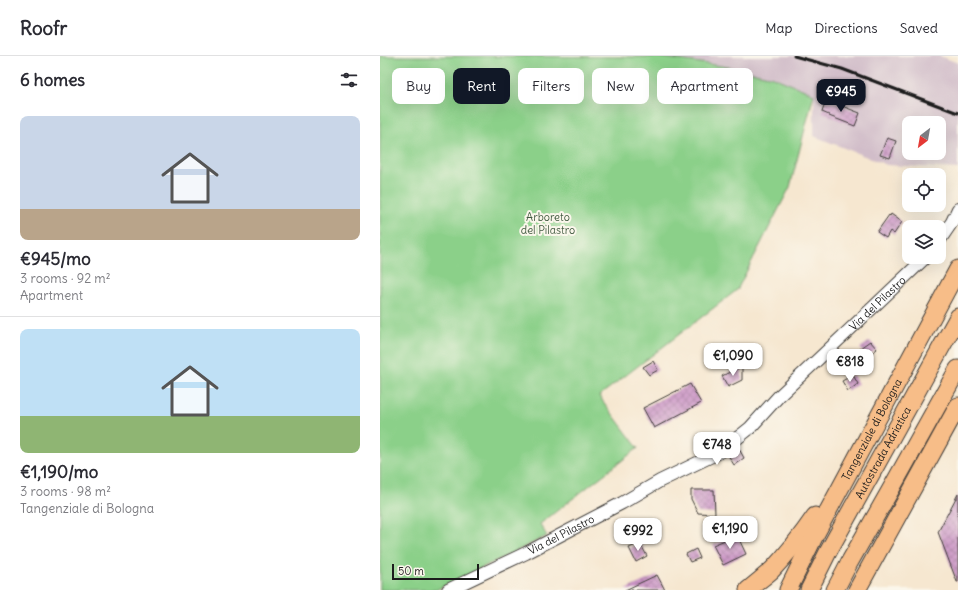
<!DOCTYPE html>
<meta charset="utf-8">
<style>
body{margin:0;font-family:Delius,sans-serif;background:#f7f7f7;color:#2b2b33;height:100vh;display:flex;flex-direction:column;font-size:15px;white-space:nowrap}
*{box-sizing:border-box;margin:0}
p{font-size:13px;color:#7c7c81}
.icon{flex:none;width:22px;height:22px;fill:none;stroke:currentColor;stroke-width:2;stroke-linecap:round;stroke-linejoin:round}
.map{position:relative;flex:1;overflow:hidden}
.side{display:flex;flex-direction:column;background:#fff;width:380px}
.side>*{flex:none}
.top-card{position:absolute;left:12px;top:12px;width:380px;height:36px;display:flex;gap:8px}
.needle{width:26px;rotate:211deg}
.tools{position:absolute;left:522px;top:60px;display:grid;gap:8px}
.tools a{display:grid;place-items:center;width:44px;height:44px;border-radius:8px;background:#fff;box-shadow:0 4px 16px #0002;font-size:20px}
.scale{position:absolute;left:12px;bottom:10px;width:87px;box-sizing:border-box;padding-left:4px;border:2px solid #1c1c1c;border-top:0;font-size:11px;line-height:14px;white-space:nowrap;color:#1c1c1c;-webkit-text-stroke:3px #fbf7ec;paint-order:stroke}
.price{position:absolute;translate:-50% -34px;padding:0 9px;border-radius:8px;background:#fff;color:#222;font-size:13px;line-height:26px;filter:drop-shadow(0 1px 2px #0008)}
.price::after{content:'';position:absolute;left:50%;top:24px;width:12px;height:9px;margin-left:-6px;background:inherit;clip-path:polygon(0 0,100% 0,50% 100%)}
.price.active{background:#111827;color:#fff}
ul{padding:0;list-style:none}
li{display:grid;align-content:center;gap:8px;height:212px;padding:0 20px}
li+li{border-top:1px solid #e1e1e2}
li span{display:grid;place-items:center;height:124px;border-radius:8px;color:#555}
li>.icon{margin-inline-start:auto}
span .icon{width:72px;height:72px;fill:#fffc;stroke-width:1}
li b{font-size:17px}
h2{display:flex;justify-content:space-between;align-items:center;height:48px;padding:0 20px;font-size:17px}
.pill{padding:0 14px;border-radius:8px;background:#fff;box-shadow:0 4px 16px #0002;font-size:14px;line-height:36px}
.pill.active{background:#111827;color:#fff}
header{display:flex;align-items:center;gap:24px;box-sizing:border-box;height:56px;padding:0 20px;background:#fff;border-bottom:1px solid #e1e1e2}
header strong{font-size:19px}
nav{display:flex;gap:22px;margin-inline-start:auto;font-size:14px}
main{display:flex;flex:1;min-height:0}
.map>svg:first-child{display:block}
.railway{fill:#d1bdc9;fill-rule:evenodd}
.park{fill:#8bd089;stroke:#547652}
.building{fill:url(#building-cross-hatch)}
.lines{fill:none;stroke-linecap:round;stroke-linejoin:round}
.minor-casing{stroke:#3d3a37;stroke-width:14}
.highway-casing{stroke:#3d3a37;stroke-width:19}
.minor{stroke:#fff;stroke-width:12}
.highway{stroke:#f7bd88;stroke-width:17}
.rail{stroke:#1c1c1c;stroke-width:3}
.labels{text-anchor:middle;stroke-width:4;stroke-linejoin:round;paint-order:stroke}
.park-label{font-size:11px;fill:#435b42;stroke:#fbf7ec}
.street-label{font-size:11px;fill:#1c1c1c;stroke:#fbf7ec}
</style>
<header>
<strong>Roofr</strong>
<nav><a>Map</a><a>Directions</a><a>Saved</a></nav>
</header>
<main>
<section class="side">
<h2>6 homes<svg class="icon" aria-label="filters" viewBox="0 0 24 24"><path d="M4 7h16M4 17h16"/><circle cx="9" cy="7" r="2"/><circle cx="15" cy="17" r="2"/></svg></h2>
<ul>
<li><span style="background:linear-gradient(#c9d6e8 75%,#b9a48a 0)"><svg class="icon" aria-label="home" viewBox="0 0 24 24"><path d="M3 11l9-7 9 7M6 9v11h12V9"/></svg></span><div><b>€945/mo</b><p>3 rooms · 92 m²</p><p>Apartment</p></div></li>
<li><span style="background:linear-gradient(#bfe0f5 70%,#8fb573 0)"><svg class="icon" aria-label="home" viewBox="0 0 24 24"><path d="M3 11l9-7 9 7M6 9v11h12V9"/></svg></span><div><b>€1,190/mo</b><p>3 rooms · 98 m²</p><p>Tangenziale di Bologna</p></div></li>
</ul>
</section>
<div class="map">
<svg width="578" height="534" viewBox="0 0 578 534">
<defs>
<pattern id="building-cross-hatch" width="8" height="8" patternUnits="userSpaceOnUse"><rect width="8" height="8" fill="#c992c4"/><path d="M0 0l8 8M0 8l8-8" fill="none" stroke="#a2769e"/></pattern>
</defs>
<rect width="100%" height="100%" fill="#fbf7ec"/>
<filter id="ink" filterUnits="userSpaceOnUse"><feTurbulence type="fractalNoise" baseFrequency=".025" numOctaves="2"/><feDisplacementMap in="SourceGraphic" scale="8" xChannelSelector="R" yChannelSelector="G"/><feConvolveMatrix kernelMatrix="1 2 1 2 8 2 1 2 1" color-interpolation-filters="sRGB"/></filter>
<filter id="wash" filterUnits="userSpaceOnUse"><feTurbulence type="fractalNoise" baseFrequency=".012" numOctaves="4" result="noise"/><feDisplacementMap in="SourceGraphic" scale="16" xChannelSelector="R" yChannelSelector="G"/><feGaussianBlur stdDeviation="0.9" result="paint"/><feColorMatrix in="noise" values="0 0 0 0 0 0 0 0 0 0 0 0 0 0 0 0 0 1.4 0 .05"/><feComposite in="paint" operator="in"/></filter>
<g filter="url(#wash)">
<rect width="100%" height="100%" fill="#f6e7d0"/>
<path class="railway" d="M 265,0 L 560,0 L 578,7 L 578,113 L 507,109 L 434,80 L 434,38 L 393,21 L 349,11 L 278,1 ZM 529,67 L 559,67 L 559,97 L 529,97 Z"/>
<path class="park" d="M 0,0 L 278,1 L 349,11 L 393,21 L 434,38 L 410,131 L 357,234 L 219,340 L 258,392 L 160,468 L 167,480 L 56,534 L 0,534 Z"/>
<g id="blocks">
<g class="building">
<path d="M 446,45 L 453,48 L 454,47 L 480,57 L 475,70 L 449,60 L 449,59 L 442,56 Z"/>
<path d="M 507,82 L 516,85 L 510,102 L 500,99 Z"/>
<path d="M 511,158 L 522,166 L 514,178 L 510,175 L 506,182 L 497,176 L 509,159 L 510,160 Z"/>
<path d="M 490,285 L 497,293 L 487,301 L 480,292 Z"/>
<path d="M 273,305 L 278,314 L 269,319 L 263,311 Z"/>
<path d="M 362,310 L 362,324 L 348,331 L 342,320 Z"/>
<path d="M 473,319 L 478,328 L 468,335 L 462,325 Z"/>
<path d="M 310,328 L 321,347 L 274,372 L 263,352 Z"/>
<path d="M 358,391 L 364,402 L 354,409 L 348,399 Z"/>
<path d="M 311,434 L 334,434 L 335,458 L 318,457 L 311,443 Z"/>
<path d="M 578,438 L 578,526 L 577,526 L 558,476 Z"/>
<path d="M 251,469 L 258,479 L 250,484 L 244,474 Z"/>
<path d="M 357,479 L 366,498 L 343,509 L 333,489 Z"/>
<path d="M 260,487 L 267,500 L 256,506 L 249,492 Z"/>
<path d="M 316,493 L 320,502 L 310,506 L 306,498 Z"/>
<path d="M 277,519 L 285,534 L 245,534 Z"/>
</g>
</g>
</g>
<g filter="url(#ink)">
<use href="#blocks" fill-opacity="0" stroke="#3d3a37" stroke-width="1"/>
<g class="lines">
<defs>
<g id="minor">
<path d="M 559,185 L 572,166 L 578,153"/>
<path id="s1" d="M 68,534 L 146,497 L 242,447 L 280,425 L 340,396 L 370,372 L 399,340 L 465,278 L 546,201"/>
</g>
<g id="highway">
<path d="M 368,534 C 376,527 384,521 392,514 C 408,497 422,479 435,460"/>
<path id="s2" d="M 408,534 L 434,481 L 578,213"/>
<path id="s3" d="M 429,534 L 448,496 L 578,261"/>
<path d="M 455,534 L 469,507 L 511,433 L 578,313"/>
<path d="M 477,534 L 578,350"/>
</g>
</defs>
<use href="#minor" class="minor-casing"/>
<use href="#highway" class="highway-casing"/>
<use href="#minor" class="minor"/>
<use href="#highway" class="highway"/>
<path class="rail" d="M 414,0 L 462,13 L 578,57"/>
</g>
</g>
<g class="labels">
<g class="park-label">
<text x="168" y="165">Arboreto<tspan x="168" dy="13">del Pilastro</tspan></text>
</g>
<g class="street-label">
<text dy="4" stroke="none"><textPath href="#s1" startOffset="522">Via del Pilastro</textPath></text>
<text dy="4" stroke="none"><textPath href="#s2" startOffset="181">Tangenziale di Bologna</textPath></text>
<text dy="4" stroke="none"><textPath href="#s3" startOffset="156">Autostrada Adriatica</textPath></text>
<text dy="4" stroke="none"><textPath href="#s1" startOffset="126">Via del Pilastro</textPath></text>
</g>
</g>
</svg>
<div class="tools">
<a><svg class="needle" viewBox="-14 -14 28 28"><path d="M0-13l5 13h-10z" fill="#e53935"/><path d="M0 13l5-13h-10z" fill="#7c7c81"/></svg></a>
<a><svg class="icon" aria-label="locate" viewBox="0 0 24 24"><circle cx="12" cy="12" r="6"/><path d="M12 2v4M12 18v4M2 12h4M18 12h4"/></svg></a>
<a><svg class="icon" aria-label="layers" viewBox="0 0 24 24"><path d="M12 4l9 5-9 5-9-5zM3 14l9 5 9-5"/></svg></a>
</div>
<div class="scale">50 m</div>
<b class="price active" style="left:461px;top:57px">€945</b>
<b class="price" style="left:353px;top:321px">€1,090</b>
<b class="price" style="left:470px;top:327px">€818</b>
<b class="price" style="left:337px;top:410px">€748</b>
<b class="price" style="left:350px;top:494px">€1,190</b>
<b class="price" style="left:258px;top:496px">€992</b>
<div class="top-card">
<a class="pill">Buy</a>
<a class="pill active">Rent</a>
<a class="pill">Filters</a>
<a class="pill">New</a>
<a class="pill">Apartment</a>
</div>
</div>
</main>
